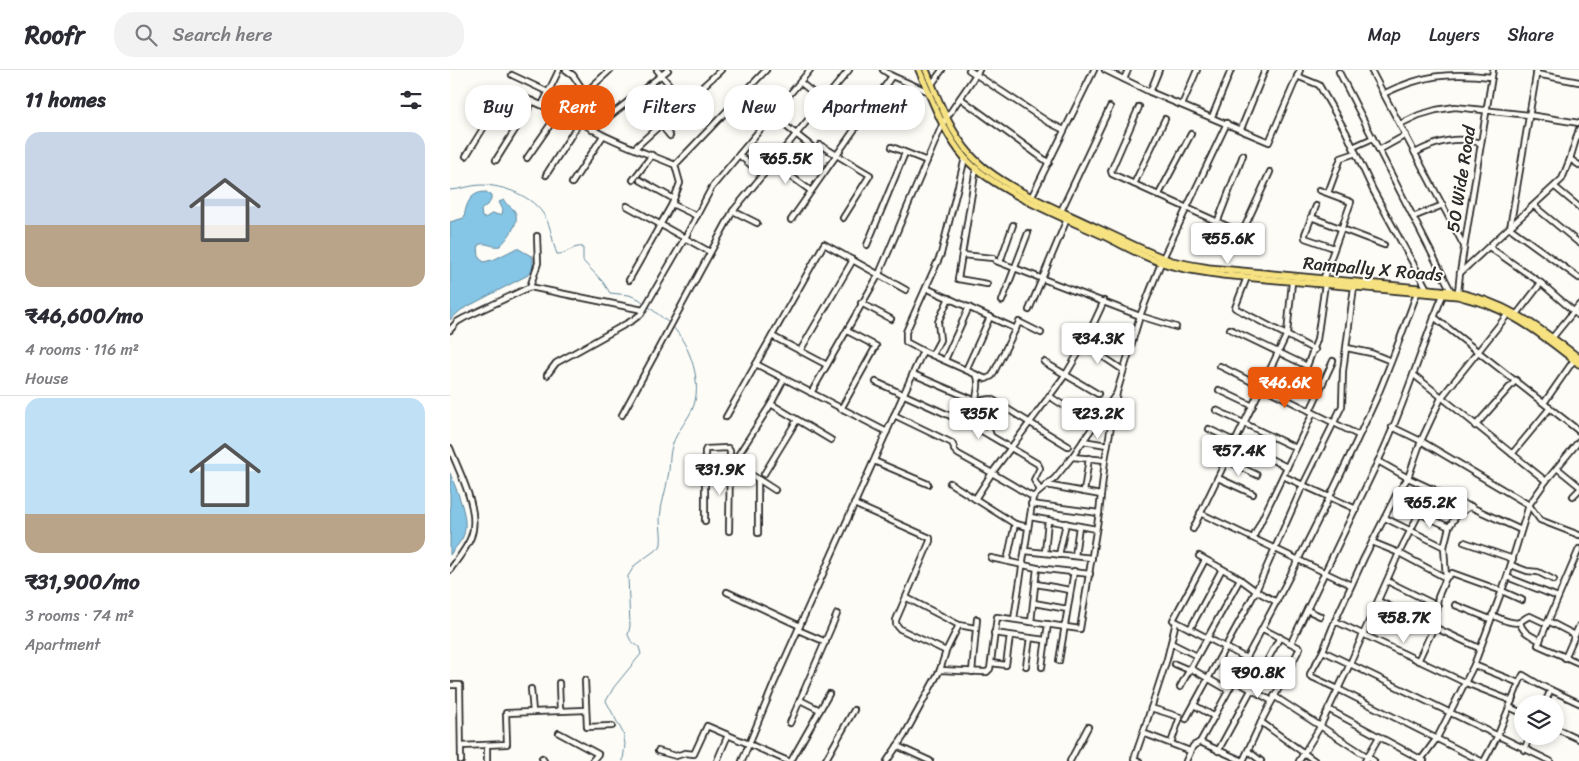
<!DOCTYPE html>
<meta charset="utf-8">
<style>
body{margin:0;font-family:Sriracha,sans-serif;background:#f2f2f3;color:#2b2b33;height:100vh;display:flex;flex-direction:column;font-size:19px;white-space:nowrap}
*{box-sizing:border-box;margin:0}
p{font-size:16px;color:#7c7c81}
.icon{flex:none;width:28px;height:28px;fill:none;stroke:currentColor;stroke-width:2;stroke-linecap:round;stroke-linejoin:round}
.map{position:relative;flex:1;overflow:hidden}
.sheet{display:flex;flex-direction:column;background:#fff;width:450px}
.sheet>*{flex:none}
.hud{position:absolute;left:15px;top:15px;width:475px;height:45px;display:flex;gap:10px}
.tools{position:absolute;left:1064px;top:625px;display:grid;gap:10px}
.tools a{display:grid;place-items:center;width:50px;height:50px;border-radius:50%;background:#fff;box-shadow:0 2px 8px #0003;font-size:25px}
.price{position:absolute;translate:-50% -42px;padding:0 11px;border-radius:5px;background:#fff;color:#222;font-size:16px;line-height:32px;filter:drop-shadow(0 1px 2px #0008)}
.price::after{content:'';position:absolute;left:50%;top:30px;width:15px;height:11px;margin-left:-8px;background:inherit;clip-path:polygon(0 0,100% 0,50% 100%)}
.price.current{background:#ea580c;color:#fff}
ul{padding:0;list-style:none}
li{display:grid;align-content:center;gap:10px;height:265px;padding:0 25px}
li+li{border-top:1px solid #e1e1e2}
li span{display:grid;place-items:center;height:155px;border-radius:15px;color:#555}
li>.icon{margin-inline-start:auto}
span .icon{width:90px;height:90px;fill:#fffc;stroke-width:1}
li b{font-size:21px}
h2{display:flex;justify-content:space-between;align-items:center;height:60px;padding:0 25px;font-size:21px}
.tag{padding:0 18px;border-radius:20px;background:#fff;box-shadow:0 2px 8px #0003;font-size:18px;line-height:45px}
.tag.current{background:#ea580c;color:#fff}
header{display:flex;align-items:center;gap:30px;box-sizing:border-box;height:70px;padding:0 25px;background:#fff;border-bottom:1px solid #e1e1e2}
header strong{font-size:24px}
nav{display:flex;gap:28px;margin-inline-start:auto;font-size:18px}
.search{width:350px;height:45px;background:#f2f2f3;display:flex;align-items:center;gap:12px;box-sizing:border-box;padding:0 18px;border-radius:20px;color:#7c7c81;font-size:19px}
main{display:flex;flex:1;min-height:0}
.map>svg:first-child{display:block}
.water{fill:#85c5e6;stroke:#61879b}
.lines{fill:none;stroke-linecap:round;stroke-linejoin:round}
.stream{stroke:#61879b;stroke-width:1}
.minor-casing{stroke:#2b2b2b;stroke-width:8}
.major-casing{stroke:#2b2b2b;stroke-width:9}
.minor{stroke:#fdfcf7;stroke-width:4.5}
.major{stroke:#f6e281;stroke-width:5.5}
.labels{text-anchor:middle;stroke-width:4;stroke-linejoin:round;paint-order:stroke}
.street-label{font-size:18px;fill:#2b2b2b;stroke:#fdfcf7}
</style>
<header>
<strong>Roofr</strong>
<div class="search"><svg class="icon" aria-label="search" viewBox="0 0 24 24"><circle cx="10" cy="10" r="6"/><path d="M15 15l6 6"/></svg>Search here</div>
<nav><a>Map</a><a>Layers</a><a>Share</a></nav>
</header>
<main>
<section class="sheet">
<h2>11 homes<svg class="icon" aria-label="filters" viewBox="0 0 24 24"><path d="M4 7h16M4 17h16"/><circle cx="9" cy="7" r="2"/><circle cx="15" cy="17" r="2"/></svg></h2>
<ul>
<li><span style="background:linear-gradient(#c9d6e8 60%,#b9a48a 0)"><svg class="icon" aria-label="home" viewBox="0 0 24 24"><path d="M3 11l9-7 9 7M6 9v11h12V9"/></svg></span><div><b>₹46,600/mo</b><p>4 rooms · 116 m²</p><p>House</p></div></li>
<li><span style="background:linear-gradient(#bfe0f5 75%,#b9a48a 0)"><svg class="icon" aria-label="home" viewBox="0 0 24 24"><path d="M3 11l9-7 9 7M6 9v11h12V9"/></svg></span><div><b>₹31,900/mo</b><p>3 rooms · 74 m²</p><p>Apartment</p></div></li>
</ul>
</section>
<div class="map">
<svg width="1129" height="691" viewBox="0 0 1129 691">
<rect width="100%" height="100%" fill="#fdfcf7"/>
<filter id="ink" filterUnits="userSpaceOnUse"><feTurbulence type="fractalNoise" baseFrequency=".02" numOctaves="2"/><feDisplacementMap in="SourceGraphic" scale="10" xChannelSelector="R" yChannelSelector="G"/><feConvolveMatrix kernelMatrix="1 2 1 2 8 2 1 2 1" color-interpolation-filters="sRGB"/></filter>
<g filter="url(#ink)">
<g class="water">
<path d="M 36,122 L 41,125 C 42,135 36,134 31,140 L 32,147 L 35,148 L 43,143 L 48,145 L 52,144 L 53,140 L 49,132 L 54,130 C 56,135 59,135 63,139 C 73,150 58,168 50,176 C 42,178 36,171 28,175 L 29,188 L 34,192 L 45,189 L 67,178 L 83,187 L 83,199 L 78,205 L 11,240 L 0,250 L 0,152 L 14,148 C 16,134 20,122 36,122 Z"/>
<path d="M 0,403 C 6,420 22,451 12,469 C 9,474 4,479 0,485 Z"/>
</g>
<g class="lines">
<g class="stream">
<path d="M 0,120 C 10,120 20,115 31,115 C 53,115 84,126 95,147 C 102,158 102,172 107,184 C 116,185 123,175 133,177 L 133,191 L 153,212 L 160,223 L 179,225 L 189,229 L 219,253"/>
<path d="M 173,691 L 175,674 L 173,663 L 156,631 L 164,617 L 191,584 L 189,577 L 181,571 L 178,565 L 180,556 L 178,506 L 185,495 L 210,477 L 211,474 C 212,466 210,457 210,448 C 211,433 216,421 218,407 C 220,398 219,389 221,380 C 224,365 235,354 242,340 C 254,314 240,275 222,256"/>
</g>
<defs>
<g id="minor">
<path d="M 116,0 L 123,5 L 135,23"/>
<path d="M 207,0 L 222,18"/>
<path d="M 433,0 L 442,6 L 479,22"/>
<path d="M 519,0 L 598,52 L 614,60"/>
<path d="M 655,0 L 700,22 L 819,72 L 850,0"/>
<path d="M 921,0 L 1014,176"/>
<path d="M 1087,0 L 1060,158 L 1129,208"/>
<path d="M 889,2 L 1001,221"/>
<path d="M 1086,4 L 1129,12"/>
<path d="M 62,5 L 98,22"/>
<path d="M 847,6 L 869,15 L 896,62 L 923,120 L 977,219"/>
<path d="M 674,9 L 678,0"/>
<path d="M 350,12 L 373,31"/>
<path d="M 482,14 L 492,0"/>
<path d="M 700,22 L 709,0"/>
<path d="M 933,24 C 972,5 998,2 1042,7"/>
<path d="M 510,28 L 599,93"/>
<path d="M 234,34 L 245,46"/>
<path d="M 92,35 L 109,0"/>
<path d="M 732,35 L 747,0"/>
<path d="M 689,37 L 661,101 L 662,104 L 792,163 L 820,102"/>
<path d="M 114,40 C 146,67 187,79 225,95"/>
<path d="M 322,45 L 361,76"/>
<path d="M 762,47 L 781,0"/>
<path d="M 950,54 L 969,45 L 986,40 L 1005,37 L 1079,45 L 1129,53"/>
<path d="M 211,55 L 220,66"/>
<path d="M 791,59 L 815,0"/>
<path d="M 142,60 L 218,0"/>
<path d="M 370,75 L 420,105 L 393,148"/>
<path d="M 442,77 L 477,91"/>
<path d="M 903,77 L 923,68"/>
<path d="M 185,78 L 271,0"/>
<path d="M 929,80 L 956,65"/>
<path d="M 965,83 C 987,71 1007,66 1031,73"/>
<path d="M 289,85 L 313,105"/>
<path d="M 16,86 L 57,20 L 109,43"/>
<path d="M 77,88 L 107,45 L 135,23 L 160,0"/>
<path d="M 1120,89 L 1129,95"/>
<path d="M 46,90 L 83,31"/>
<path d="M 323,93 L 361,121"/>
<path d="M 225,95 L 316,0"/>
<path d="M 225,95 L 230,113 L 222,134 L 247,146"/>
<path d="M 526,98 L 508,209 L 537,214"/>
<path d="M 96,105 L 129,53"/>
<path d="M 183,110 L 202,85"/>
<path d="M 190,110 L 224,129"/>
<path d="M 122,113 L 153,66"/>
<path d="M 684,114 L 715,49"/>
<path d="M 1105,117 L 1129,137"/>
<path d="M 869,120 L 901,132 L 873,210"/>
<path d="M 878,123 L 891,88 L 906,83"/>
<path d="M 582,126 L 644,0"/>
<path d="M 708,126 L 741,64"/>
<path d="M 177,136 L 260,182"/>
<path d="M 866,136 L 855,164 L 855,168 L 884,178"/>
<path d="M 1084,136 L 1129,173"/>
<path d="M 283,141 L 307,153"/>
<path d="M 611,141 L 660,37"/>
<path d="M 861,147 L 934,175"/>
<path d="M 963,147 L 993,135"/>
<path d="M 341,150 L 442,6"/>
<path d="M 767,153 L 793,85"/>
<path d="M 417,175 L 455,83"/>
<path d="M 1039,177 L 1091,213 L 1129,246"/>
<path d="M 512,185 L 543,188"/>
<path d="M 713,188 L 777,53"/>
<path d="M 546,191 L 690,246 L 726,257"/>
<path d="M 550,192 L 563,155"/>
<path d="M 1010,203 L 1112,109 L 1120,89 L 1129,59"/>
<path d="M 797,207 L 785,238 L 865,280"/>
<path d="M 179,210 L 222,134"/>
<path d="M 80,217 L 193,240"/>
<path d="M 476,218 L 566,259"/>
<path d="M 1008,222 L 1010,203 L 1043,0"/>
<path d="M 552,231 L 578,163"/>
<path d="M 411,233 L 441,249"/>
<path d="M 579,240 L 617,149"/>
<path d="M 1067,244 L 1091,213"/>
<path d="M 984,247 L 1129,361"/>
<path d="M 780,259 L 857,296 L 867,270 L 875,214"/>
<path d="M 0,260 L 7,252 L 14,248 L 80,217 L 88,193 L 87,166"/>
<path d="M 322,266 L 377,295"/>
<path d="M 1102,268 L 1129,235"/>
<path d="M 634,274 L 673,300"/>
<path d="M 897,278 L 921,283 L 941,291"/>
<path d="M 350,281 L 403,190"/>
<path d="M 473,281 L 536,309 L 542,306 L 569,252 L 591,263"/>
<path d="M 482,285 L 490,270 L 488,252 L 499,228"/>
<path d="M 495,290 L 519,237"/>
<path d="M 594,292 L 648,324"/>
<path d="M 306,294 L 437,362"/>
<path d="M 770,296 L 908,365"/>
<path d="M 516,300 L 540,247"/>
<path d="M 463,304 L 526,331 L 541,329 L 618,376"/>
<path d="M 97,305 L 106,293 L 183,250 L 191,244 L 235,168 L 262,117 L 360,0"/>
<path d="M 964,305 L 1096,411"/>
<path d="M 527,306 C 531,318 524,325 527,333 C 530,344 537,352 541,366"/>
<path d="M 426,312 L 527,358 L 588,394 L 590,398 L 584,410 L 590,420"/>
<path d="M 769,320 L 803,336"/>
<path d="M 361,323 L 429,204 L 493,53 L 529,0"/>
<path d="M 599,326 L 636,350"/>
<path d="M 1094,333 L 1124,290"/>
<path d="M 321,334 L 381,370"/>
<path d="M 391,339 L 426,276 L 397,261"/>
<path d="M 766,340 L 846,378"/>
<path d="M 860,341 L 883,291"/>
<path d="M 172,345 L 283,141 L 399,0"/>
<path d="M 444,345 L 502,373 L 504,377 L 504,380 L 508,384 L 542,403 L 525,429"/>
<path d="M 276,347 L 374,174 L 456,220"/>
<path d="M 1025,356 L 1066,310"/>
<path d="M 942,357 L 971,371 L 1079,435 L 1090,450 L 1129,465"/>
<path d="M 759,359 L 837,397"/>
<path d="M 633,371 L 657,375"/>
<path d="M 0,378 C 9,402 31,441 21,467 C 17,478 7,490 0,500"/>
<path d="M 761,383 L 807,405"/>
<path d="M 1062,384 L 1100,338"/>
<path d="M 622,387 L 655,390"/>
<path d="M 424,391 L 478,414"/>
<path d="M 928,391 L 958,408 L 1071,460"/>
<path d="M 283,393 L 321,334 L 334,309"/>
<path d="M 1107,398 L 1129,416"/>
<path d="M 314,404 L 347,350"/>
<path d="M 833,406 L 906,439"/>
<path d="M 768,408 L 803,424"/>
<path d="M 500,413 L 565,454 L 578,457"/>
<path d="M 596,415 L 651,425"/>
<path d="M 634,422 L 639,388"/>
<path d="M 1123,426 L 1129,420"/>
<path d="M 583,427 L 542,403 L 616,304 L 634,274 L 654,231"/>
<path d="M 404,434 L 480,468 L 480,471 L 446,550 L 446,554 L 450,559 L 496,581 L 490,600 L 454,666 L 437,691"/>
<path d="M 581,434 L 649,443"/>
<path d="M 750,443 L 901,515"/>
<path d="M 969,443 L 999,457"/>
<path d="M 580,447 L 646,459"/>
<path d="M 935,448 L 994,477"/>
<path d="M 255,451 L 255,381 L 256,379 L 278,378 L 280,381 L 280,391 L 325,420"/>
<path d="M 743,459 L 837,264 L 842,212"/>
<path d="M 279,461 L 280,391"/>
<path d="M 308,463 L 308,410"/>
<path d="M 803,468 L 863,343"/>
<path d="M 922,472 L 949,483 L 996,508"/>
<path d="M 1014,472 L 1063,489"/>
<path d="M 1129,479 L 1088,575 L 1129,593"/>
<path d="M 575,481 L 642,488"/>
<path d="M 595,483 L 598,450"/>
<path d="M 609,485 L 616,453"/>
<path d="M 625,486 L 629,456"/>
<path d="M 749,486 L 787,507 L 806,521 L 827,532"/>
<path d="M 541,488 L 587,498 L 640,504"/>
<path d="M 755,490 L 723,550 L 796,588"/>
<path d="M 557,491 L 565,454"/>
<path d="M 1061,495 L 1077,501 L 1088,502 L 1104,510"/>
<path d="M 1057,507 L 1108,527"/>
<path d="M 996,508 L 1002,503 L 1052,521 L 1072,530"/>
<path d="M 937,511 L 988,536"/>
<path d="M 586,514 L 620,520"/>
<path d="M 277,522 L 350,556"/>
<path d="M 457,528 L 509,555 L 525,558"/>
<path d="M 928,531 L 1029,578"/>
<path d="M 584,533 L 617,539"/>
<path d="M 1005,535 L 1040,549"/>
<path d="M 857,540 L 870,546"/>
<path d="M 1042,545 C 1049,548 1062,555 1070,552 C 1073,550 1076,547 1080,546 L 1097,554"/>
<path d="M 564,549 L 583,427 L 605,408 L 622,387 L 666,324"/>
<path d="M 885,551 L 1016,613 L 1062,631"/>
<path d="M 1098,551 L 1125,565"/>
<path d="M 581,552 L 587,498"/>
<path d="M 726,552 L 717,589 L 693,663 L 740,681"/>
<path d="M 1070,552 C 1072,563 1081,565 1090,571"/>
<path d="M 740,559 L 772,499"/>
<path d="M 348,560 L 376,572"/>
<path d="M 544,563 L 595,570"/>
<path d="M 721,573 L 747,586"/>
<path d="M 841,573 C 872,509 903,445 933,381 C 956,330 972,276 993,225"/>
<path d="M 496,581 L 509,555"/>
<path d="M 873,581 L 1100,691"/>
<path d="M 1115,588 L 1129,556"/>
<path d="M 609,591 L 624,501"/>
<path d="M 968,591 L 984,557 L 988,527 L 996,508 L 994,477 L 999,457 L 1007,445 L 1021,436"/>
<path d="M 541,593 L 556,595 L 560,566"/>
<path d="M 725,594 L 739,600"/>
<path d="M 1024,595 L 1069,613 L 1073,605 L 1088,614 L 1129,633"/>
<path d="M 576,596 L 580,568"/>
<path d="M 592,597 L 598,554"/>
<path d="M 740,598 L 778,620"/>
<path d="M 490,600 L 533,602 L 537,602 L 540,599 L 547,547 L 630,559 L 649,443 L 655,390 L 667,322 L 690,246 L 711,193"/>
<path d="M 522,602 L 527,549"/>
<path d="M 135,610 L 137,657 L 162,656"/>
<path d="M 784,610 L 822,631"/>
<path d="M 109,613 L 110,641"/>
<path d="M 0,615 L 10,615 L 11,691"/>
<path d="M 730,617 L 790,509"/>
<path d="M 81,619 L 83,642"/>
<path d="M 824,626 L 924,691"/>
<path d="M 350,630 L 370,640"/>
<path d="M 1094,634 L 1101,620"/>
<path d="M 744,635 L 765,647"/>
<path d="M 1059,637 L 1072,643"/>
<path d="M 701,638 L 730,647 L 721,673"/>
<path d="M 878,639 L 974,691"/>
<path d="M 736,649 L 806,521 L 853,415 L 892,336 L 893,301 L 904,217"/>
<path d="M 811,652 L 865,691"/>
<path d="M 340,653 L 387,544"/>
<path d="M 1105,658 L 1129,669"/>
<path d="M 109,663 L 148,684 L 142,691"/>
<path d="M 750,672 L 793,691"/>
<path d="M 37,675 L 37,691"/>
<path d="M 11,676 L 57,674 L 56,643 L 136,640"/>
<path d="M 447,676 L 480,691"/>
<path d="M 1074,680 L 1080,666"/>
<path d="M 208,681 L 226,686 L 235,683 L 244,684 L 257,656 L 338,691"/>
<path d="M 768,681 L 830,567"/>
<path d="M 798,681 L 811,691"/>
<path d="M 92,688 L 94,691"/>
<path d="M 267,691 L 278,665"/>
<path d="M 292,691 L 325,611 L 473,281 L 456,272 L 456,262 L 491,184 L 515,88"/>
<path d="M 341,691 L 379,624"/>
<path d="M 375,691 L 404,640"/>
<path d="M 620,691 L 638,657"/>
<path d="M 689,691 L 684,689 L 693,663"/>
<path d="M 736,691 L 743,676 L 750,672 C 813,560 873,446 926,329 C 941,294 954,258 967,223"/>
<path d="M 793,691 L 811,652 L 850,578 L 813,559"/>
<path d="M 849,691 L 870,657 L 900,594 L 949,483 L 982,418"/>
<path d="M 915,691 L 929,667"/>
<path d="M 970,691 L 987,668 L 1024,595 L 1057,507 L 1079,435 L 1096,411 L 1129,371"/>
<path d="M 1031,691 L 888,619 L 860,606 L 860,604 L 873,581 L 885,551 L 914,488 L 946,425 L 958,408 L 971,371 L 991,328 L 1058,244"/>
<path d="M 1034,691 L 1047,667 L 1069,613"/>
</g>
<g id="major">
<path d="M 469,0 C 482,29 493,63 515,88 C 543,120 614,148 654,166 C 673,175 693,187 713,193 C 733,200 753,202 773,205 L 1008,226 C 1018,229 1028,231 1038,235 C 1072,248 1101,272 1129,294"/>
<path d="M 476,0 C 488,29 499,60 520,84 C 546,115 608,139 645,157 C 670,168 695,182 722,191 C 734,194 747,196 759,198 L 999,221 C 1053,230 1086,255 1129,288"/>
</g>
</defs>
<use href="#minor" class="minor-casing"/>
<use href="#major" class="major-casing"/>
<use href="#minor" class="minor"/>
<use href="#major" class="major"/>
</g>
</g>
<g class="labels">
<g class="street-label">
<text transform="translate(1011 109) rotate(-81)" y="6">50 Wide Road</text>
<text transform="translate(923 199) rotate(5)" y="6">Rampally X Roads</text>
</g>
</g>
</svg>
<div class="tools">
<a><svg class="icon" aria-label="layers" viewBox="0 0 24 24"><path d="M12 4l9 5-9 5-9-5zM3 14l9 5 9-5"/></svg></a>
</div>
<b class="price" style="left:336px;top:115px">₹65.5K</b>
<b class="price" style="left:778px;top:195px">₹55.6K</b>
<b class="price" style="left:648px;top:295px">₹34.3K</b>
<b class="price current" style="left:835px;top:339px">₹46.6K</b>
<b class="price" style="left:529px;top:370px">₹35K</b>
<b class="price" style="left:648px;top:370px">₹23.2K</b>
<b class="price" style="left:789px;top:407px">₹57.4K</b>
<b class="price" style="left:270px;top:426px">₹31.9K</b>
<b class="price" style="left:980px;top:459px">₹65.2K</b>
<b class="price" style="left:954px;top:574px">₹58.7K</b>
<b class="price" style="left:808px;top:629px">₹90.8K</b>
<div class="hud">
<a class="tag">Buy</a>
<a class="tag current">Rent</a>
<a class="tag">Filters</a>
<a class="tag">New</a>
<a class="tag">Apartment</a>
</div>
</div>
</main>
